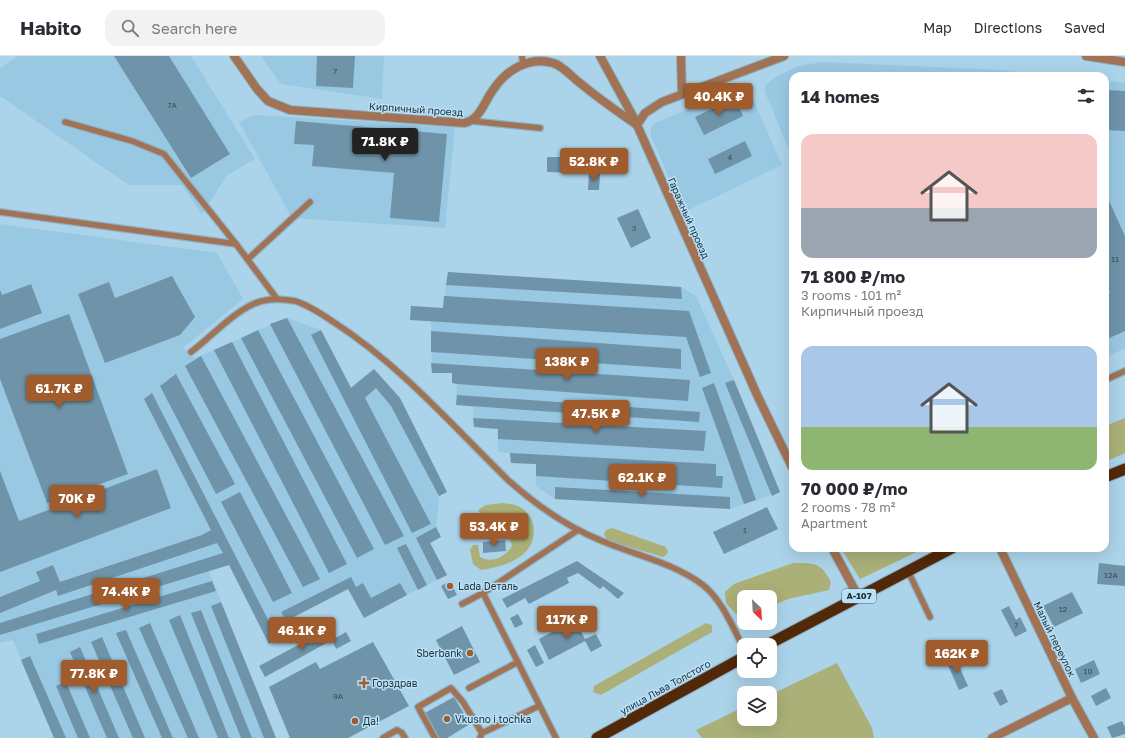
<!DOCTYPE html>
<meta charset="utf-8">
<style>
body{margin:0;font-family:"Golos Text",sans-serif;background:#f2f2f3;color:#2b2b33;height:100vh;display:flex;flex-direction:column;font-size:15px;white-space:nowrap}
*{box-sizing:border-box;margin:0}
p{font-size:13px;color:#7c7c81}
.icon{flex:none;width:22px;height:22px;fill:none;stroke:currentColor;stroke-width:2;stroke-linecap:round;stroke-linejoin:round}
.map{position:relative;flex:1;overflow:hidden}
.drawer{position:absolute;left:789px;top:16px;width:320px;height:480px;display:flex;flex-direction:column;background:#fff;border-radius:12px;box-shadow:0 4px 16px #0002}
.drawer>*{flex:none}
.needle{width:26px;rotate:155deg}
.tools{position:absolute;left:737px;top:534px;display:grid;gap:8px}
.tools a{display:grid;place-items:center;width:40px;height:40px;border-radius:8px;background:#fff;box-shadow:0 4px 16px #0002;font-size:20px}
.price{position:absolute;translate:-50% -34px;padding:0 9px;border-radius:4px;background:#a05c2c;color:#fff;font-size:13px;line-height:26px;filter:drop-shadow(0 1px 2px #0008)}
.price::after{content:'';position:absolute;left:50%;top:24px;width:12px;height:9px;margin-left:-6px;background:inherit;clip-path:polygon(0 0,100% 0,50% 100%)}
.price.current{background:#222;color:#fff}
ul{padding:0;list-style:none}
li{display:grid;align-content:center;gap:8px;height:212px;padding:0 12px}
li span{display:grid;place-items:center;height:124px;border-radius:12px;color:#555}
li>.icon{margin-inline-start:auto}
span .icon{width:72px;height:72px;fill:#fffc;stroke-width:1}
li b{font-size:17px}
h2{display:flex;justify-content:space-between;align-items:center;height:48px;padding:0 12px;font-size:17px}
header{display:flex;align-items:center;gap:24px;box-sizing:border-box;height:56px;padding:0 20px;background:#fff;border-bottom:1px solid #e1e1e2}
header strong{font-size:19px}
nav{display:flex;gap:22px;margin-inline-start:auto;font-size:14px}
.search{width:280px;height:36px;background:#f2f2f3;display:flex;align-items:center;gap:10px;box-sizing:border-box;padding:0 14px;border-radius:12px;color:#7c7c81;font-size:15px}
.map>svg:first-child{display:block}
.built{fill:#99c8e3}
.green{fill:#aab077}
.building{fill:#6f94a9}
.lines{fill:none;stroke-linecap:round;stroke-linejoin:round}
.service-casing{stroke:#8db0c3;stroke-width:8}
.minor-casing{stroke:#8db0c3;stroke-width:10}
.tertiary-casing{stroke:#8db0c3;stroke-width:10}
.trunk-casing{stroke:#8db0c3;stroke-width:13}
.service{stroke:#a17253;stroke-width:5.5}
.minor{stroke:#a17253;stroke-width:8}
.tertiary{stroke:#a17253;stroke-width:8}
.trunk{stroke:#512808;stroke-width:11}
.poi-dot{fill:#a05c2c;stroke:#b8e0f7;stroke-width:1.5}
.labels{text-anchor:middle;stroke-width:3;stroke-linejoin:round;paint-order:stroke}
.number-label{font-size:8px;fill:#364b57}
.shield{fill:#b8e0f7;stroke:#506774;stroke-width:1}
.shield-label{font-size:9px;font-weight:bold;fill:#23333c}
.street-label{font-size:10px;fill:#23333c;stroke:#b8e0f7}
.poi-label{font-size:10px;fill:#23333c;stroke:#b8e0f7;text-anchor:start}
</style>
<header>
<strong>Habito</strong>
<div class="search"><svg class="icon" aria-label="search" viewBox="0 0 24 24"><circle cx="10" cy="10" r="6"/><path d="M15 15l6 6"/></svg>Search here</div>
<nav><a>Map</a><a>Directions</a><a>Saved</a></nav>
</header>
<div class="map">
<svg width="1125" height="682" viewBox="0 0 1125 682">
<rect width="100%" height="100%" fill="#abd3e9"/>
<g class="built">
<path d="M 18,0 L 191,0 L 255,103 L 226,120 L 202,159 L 182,129 L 129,129 L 0,40 L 0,12 Z"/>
<path d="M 261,0 L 384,0 L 382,43 L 281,28 Z"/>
<path d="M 823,6 L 1000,14 L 1056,20 L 793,20 L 793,104 L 765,36 L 765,30 L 775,21 L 799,10 Z"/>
<path d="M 1105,25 L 1125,27 L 1125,292 L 1105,302 Z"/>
<path d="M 732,35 L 746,36 L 752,41 L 782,109 L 684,156 L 651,80 L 651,71 L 655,67 Z"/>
<path d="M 255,59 L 455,71 L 445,172 L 292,162 L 239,66 Z"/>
<path d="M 0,168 L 217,197 L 243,243 L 183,292 L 195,302 L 287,262 L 321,274 L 351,331 L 374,313 L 400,342 L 447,436 L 439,440 L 436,471 L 441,481 L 430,487 L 447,519 L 407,539 L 400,527 L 357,550 L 348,533 L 286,565 L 292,576 L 269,588 L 229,509 L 209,515 L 276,682 L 54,682 L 13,584 L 0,587 Z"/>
<path d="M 448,216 L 681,231 L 696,240 L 734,324 L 780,436 L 730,453 L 555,443 L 536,430 L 536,408 L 511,407 L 510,397 L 498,396 L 497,373 L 474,371 L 473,351 L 456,349 L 457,328 L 452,327 L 452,317 L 432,317 L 431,265 L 410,264 L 411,250 L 443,252 Z"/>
</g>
<g class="green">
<path d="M 1125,362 L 1125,397 L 1105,406 L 1105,370 Z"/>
<path d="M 503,447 C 508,448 514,448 518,450 C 538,460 539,486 522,499 C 511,508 496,512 481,514 L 473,508 L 470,494 L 473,489 L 478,489 L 480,501 C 492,508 506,500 512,490 L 507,471 L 500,463 L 483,463 L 478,454 L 486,449 Z"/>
<path d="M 612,472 L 666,491 L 668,496 L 666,499 L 663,501 L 607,484 L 604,478 L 606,474 Z"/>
<path d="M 845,492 L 925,492 L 860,523 L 842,494 Z"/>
<path d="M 793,507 C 814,507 821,506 831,526 L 829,534 L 788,543 L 770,551 L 770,541 L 744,541 L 744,558 L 736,558 L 726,547 L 725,536 L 734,528 Z"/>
<path d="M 706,567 L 712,569 L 712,576 L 601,639 L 593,636 L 594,630 Z"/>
<path d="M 837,607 L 872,672 L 874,682 L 702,682 L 696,674 L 744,651 L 744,663 L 770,663 L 770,639 Z"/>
</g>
<g class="building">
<path d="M 114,0 L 169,0 L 230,98 L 191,122 Z"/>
<path d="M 317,0 L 355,0 L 353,32 L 316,30 Z"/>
<path d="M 1105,34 L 1125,35 L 1125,75 L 1105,74 Z"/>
<path d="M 735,42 L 743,60 L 704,79 L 695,61 Z"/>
<path d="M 296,65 L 447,78 L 439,166 L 390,162 L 394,117 L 312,110 L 314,89 L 294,88 Z"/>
<path d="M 745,85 L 752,100 L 715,118 L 708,103 Z"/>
<path d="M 547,101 L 584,101 L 584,117 L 547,116 Z"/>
<path d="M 589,118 L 600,118 L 599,134 L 588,134 Z"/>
<path d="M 1105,136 L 1125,180 L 1125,275 L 1105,284 L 1105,239 L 1110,237 L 1105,226 Z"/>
<path d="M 638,153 L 651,182 L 631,192 L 617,162 Z"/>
<path d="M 448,216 L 681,231 L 682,243 L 446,229 Z"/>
<path d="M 172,220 L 195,261 L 180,279 L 105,307 L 78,238 L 109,226 L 115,242 Z"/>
<path d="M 31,228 L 42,257 L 0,273 L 0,234 L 2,239 Z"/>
<path d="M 444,240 L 689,255 L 711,317 L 700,321 L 686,281 L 410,264 L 411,250 L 443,252 Z"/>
<path d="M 69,258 L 128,418 L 47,447 L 0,323 L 0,283 Z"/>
<path d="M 287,262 L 404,480 L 385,489 L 270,268 Z"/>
<path d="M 258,274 L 374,493 L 357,502 L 241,282 Z"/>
<path d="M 321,274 L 351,332 L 374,313 L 400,342 L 447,436 L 439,440 L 391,350 L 376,332 L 365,342 L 431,468 L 412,477 L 311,279 Z"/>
<path d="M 431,275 L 681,293 L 681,313 L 431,296 Z"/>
<path d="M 232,286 L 347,508 L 329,517 L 214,294 Z"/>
<path d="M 201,300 L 320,523 L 303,531 L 185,310 Z"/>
<path d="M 431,307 L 690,324 L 688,345 L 457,328 L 452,327 L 452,317 L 432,317 Z"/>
<path d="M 176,318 L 235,428 L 216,438 L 160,330 Z"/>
<path d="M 734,324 L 780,436 L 772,440 L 725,327 Z"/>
<path d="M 714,327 L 756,444 L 744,448 L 702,332 Z"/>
<path d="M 152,337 L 278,583 L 269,588 L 229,509 L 0,579 L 0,567 L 223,497 L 217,487 L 58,540 L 56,534 L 0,557 L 0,541 L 40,525 L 36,516 L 53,509 L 60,526 L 202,479 L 211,474 L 144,343 Z"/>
<path d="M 457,339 L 700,356 L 699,366 L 456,349 Z"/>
<path d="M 473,362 L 706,375 L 704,395 L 498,383 L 498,373 L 474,371 Z"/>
<path d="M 510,397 L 716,408 L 716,420 L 723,420 L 722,432 L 536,420 L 536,408 L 511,407 Z"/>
<path d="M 157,413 L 171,452 L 0,516 L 0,415 L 19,465 Z"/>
<path d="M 555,431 L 730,441 L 730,453 L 555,443 Z"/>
<path d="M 240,436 L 292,537 L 273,546 L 221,446 Z"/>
<path d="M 767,451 L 778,473 L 724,498 L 713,476 Z"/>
<path d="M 436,471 L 441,481 L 430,487 L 447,519 L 437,524 L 416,482 Z"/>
<path d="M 505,484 L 506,495 L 483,497 L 483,486 Z"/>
<path d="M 406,488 L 427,529 L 418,534 L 397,492 Z"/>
<path d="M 577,505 L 624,537 L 618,543 L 603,530 L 600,533 L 578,517 L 567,522 L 569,527 L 529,548 L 525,542 L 507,552 L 502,543 Z"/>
<path d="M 1099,507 L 1125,510 L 1125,530 L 1097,528 Z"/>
<path d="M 351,521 L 356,531 L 363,527 L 371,542 L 400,527 L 407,539 L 364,562 L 348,533 L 286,565 L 281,556 Z"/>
<path d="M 212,525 L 216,535 L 39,588 L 36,578 Z"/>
<path d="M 450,525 L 457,539 L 448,543 L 441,530 Z"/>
<path d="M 1072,536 L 1083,557 L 1054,571 L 1043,550 Z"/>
<path d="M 221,546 L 276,682 L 264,682 L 211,550 Z"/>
<path d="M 1009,550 L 1016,564 L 1020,561 L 1027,575 L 1015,581 L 1001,554 Z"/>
<path d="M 201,554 L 252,682 L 241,682 L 191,557 Z"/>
<path d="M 518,558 L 523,568 L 515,572 L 510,562 Z"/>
<path d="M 180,559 L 229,682 L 218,682 L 169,564 Z"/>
<path d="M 575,564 L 585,583 L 596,578 L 602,590 L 591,596 L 585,585 L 549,604 L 539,583 Z"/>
<path d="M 150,567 L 199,682 L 188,682 L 139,572 Z"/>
<path d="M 462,570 L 480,606 L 454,619 L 436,584 Z"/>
<path d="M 126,574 L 173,682 L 162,682 L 116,577 Z"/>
<path d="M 326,574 L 332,584 L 346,576 L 351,585 L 336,593 L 332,584 L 265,621 L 259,610 Z"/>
<path d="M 102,581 L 145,682 L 133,682 L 91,586 Z"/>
<path d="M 373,586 L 409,650 L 348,682 L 290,682 L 269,631 L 316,606 L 320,613 Z"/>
<path d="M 535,589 L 544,607 L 536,611 L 527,594 Z"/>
<path d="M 80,591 L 119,682 L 107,682 L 70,596 Z"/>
<path d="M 30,600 L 66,682 L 54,682 L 21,604 Z"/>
<path d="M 955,601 L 968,630 L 959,634 L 946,605 Z"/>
<path d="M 1094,604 L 1100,618 L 1081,627 L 1075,613 Z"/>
<path d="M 66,626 L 90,682 L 78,682 L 56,630 Z"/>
<path d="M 1106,632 L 1111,642 L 1096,650 L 1091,640 Z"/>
<path d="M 1002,633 L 1008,646 L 1000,650 L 993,637 Z"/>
<path d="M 454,641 L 470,668 L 447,682 L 437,682 L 423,658 Z"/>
<path d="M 1122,665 L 1125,671 L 1125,678 L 1112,682 L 1107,671 Z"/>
</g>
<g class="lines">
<defs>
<g id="service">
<path d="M 522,0 L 523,8"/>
<path d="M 472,65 L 540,72"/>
<path d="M 65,66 L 132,85 L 164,98 L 236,188"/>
<path d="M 0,156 L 236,188 L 277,243"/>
<path d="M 248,203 L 310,146"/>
<path d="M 191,296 C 210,282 239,250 262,245 C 272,242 284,243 295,245 C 309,249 323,259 335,267 C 400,309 453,370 508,424 C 536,449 567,471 602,485 C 635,499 674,507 703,529 C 722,544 733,572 744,593"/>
<path d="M 1105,324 L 1125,315"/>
<path d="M 908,515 L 930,561"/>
<path d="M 483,537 L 556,682"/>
<path d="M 462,548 L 483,537 L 578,474"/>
<path d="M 469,632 L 518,606"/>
<path d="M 383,682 L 397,674 L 402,677 L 405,682"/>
<path d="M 435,682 L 418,651 L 451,632 L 463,646 L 482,677"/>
<path d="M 480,682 L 482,677 L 539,650"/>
</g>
<g id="minor">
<path d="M 234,0 L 257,33 L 268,45 L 290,54 L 464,67 C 480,64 484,46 493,34 C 506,14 529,0 553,7 C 562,9 573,22 580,27 C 598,42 618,56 637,69"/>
<path d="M 600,0 L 636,66"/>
<path d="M 681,0 L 682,38"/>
<path d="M 784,0 L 662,46 L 645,57 L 637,69 L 758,341 L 793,413"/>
<path d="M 1086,0 L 1125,6"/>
<path d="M 832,492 L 858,540"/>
<path d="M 992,682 L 1072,642"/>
</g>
<path id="tertiary" d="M 1000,492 L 1072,642 L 1094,682"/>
<g id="trunk">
<path d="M 1105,421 L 1125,413"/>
<path d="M 767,589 L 952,492"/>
<path d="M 597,682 L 744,601"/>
</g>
</defs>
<use href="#service" class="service-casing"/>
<use href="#minor" class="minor-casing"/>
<use href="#tertiary" class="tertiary-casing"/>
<use href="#trunk" class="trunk-casing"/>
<use href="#service" class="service"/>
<use href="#minor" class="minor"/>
<use href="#tertiary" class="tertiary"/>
<use href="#trunk" class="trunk"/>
</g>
<g class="poi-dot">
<circle cx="450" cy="530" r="4"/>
<circle cx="470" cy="597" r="4"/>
<path d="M362 621h4v4h4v4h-4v4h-4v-4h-4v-4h4z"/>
<circle cx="447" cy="663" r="4"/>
<circle cx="355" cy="665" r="4"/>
</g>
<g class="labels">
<g class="number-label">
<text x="335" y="18">7</text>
<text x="172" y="52">7А</text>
<text x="730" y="104">4</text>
<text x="634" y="175">3</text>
<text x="1115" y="206">11</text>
<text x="745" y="477">1</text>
<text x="1111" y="522">12А</text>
<text x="1063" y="556">12</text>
<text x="1016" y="572">7</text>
<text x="1088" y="618">10</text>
<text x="338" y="643">9А</text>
</g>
<rect class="shield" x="842" y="533" width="34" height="14" rx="3"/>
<g class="shield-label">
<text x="859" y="543">А-107</text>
</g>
<g class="street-label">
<text transform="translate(416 53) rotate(4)" y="4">Кирпичный проезд</text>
<text transform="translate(689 162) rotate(66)" y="4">Гаражный проезд</text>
<text transform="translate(1055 583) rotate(64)" y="4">Малый переулок</text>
<text transform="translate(665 631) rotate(-29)" y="4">улица Льва Толстого</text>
</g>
<g class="poi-label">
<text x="458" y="534">Lada Dеталь</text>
<text x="462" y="601" text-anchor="end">Sberbank</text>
<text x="372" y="631">Горздрав</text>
<text x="455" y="667">Vkusno i tochka</text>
<text x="363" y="669">Да!</text>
</g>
</g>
</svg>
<div class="tools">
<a><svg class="needle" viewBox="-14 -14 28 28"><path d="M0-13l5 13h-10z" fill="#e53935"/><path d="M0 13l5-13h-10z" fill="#7c7c81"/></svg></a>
<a><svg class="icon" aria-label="locate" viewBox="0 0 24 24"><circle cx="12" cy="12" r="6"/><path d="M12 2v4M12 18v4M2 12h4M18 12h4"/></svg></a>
<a><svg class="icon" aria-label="layers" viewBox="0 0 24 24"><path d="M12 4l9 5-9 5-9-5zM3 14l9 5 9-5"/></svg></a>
</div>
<b class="price" style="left:719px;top:61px">40.4K ₽</b>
<b class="price current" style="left:385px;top:106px">71.8K ₽</b>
<b class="price" style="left:594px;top:126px">52.8K ₽</b>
<b class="price" style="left:567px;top:326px">138K ₽</b>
<b class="price" style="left:59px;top:353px">61.7K ₽</b>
<b class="price" style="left:596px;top:378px">47.5K ₽</b>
<b class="price" style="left:642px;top:442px">62.1K ₽</b>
<b class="price" style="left:77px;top:463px">70K ₽</b>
<b class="price" style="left:494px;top:491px">53.4K ₽</b>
<b class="price" style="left:126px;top:556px">74.4K ₽</b>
<b class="price" style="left:567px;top:584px">117K ₽</b>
<b class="price" style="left:302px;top:595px">46.1K ₽</b>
<b class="price" style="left:957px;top:618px">162K ₽</b>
<b class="price" style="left:94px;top:638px">77.8K ₽</b>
<section class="drawer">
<h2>14 homes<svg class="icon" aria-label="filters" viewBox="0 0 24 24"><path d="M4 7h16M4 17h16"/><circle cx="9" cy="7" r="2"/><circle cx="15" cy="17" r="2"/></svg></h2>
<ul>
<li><span style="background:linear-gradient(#f6c9c9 60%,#9aa5b1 0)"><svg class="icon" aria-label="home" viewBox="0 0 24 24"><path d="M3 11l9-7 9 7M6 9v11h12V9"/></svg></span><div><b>71 800 ₽/mo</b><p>3 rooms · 101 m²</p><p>Кирпичный проезд</p></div></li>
<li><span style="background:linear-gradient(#a9c7e8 65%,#8fb573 0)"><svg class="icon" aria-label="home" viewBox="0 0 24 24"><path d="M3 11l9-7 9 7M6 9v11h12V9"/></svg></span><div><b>70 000 ₽/mo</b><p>2 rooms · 78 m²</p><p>Apartment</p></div></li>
</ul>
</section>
</div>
